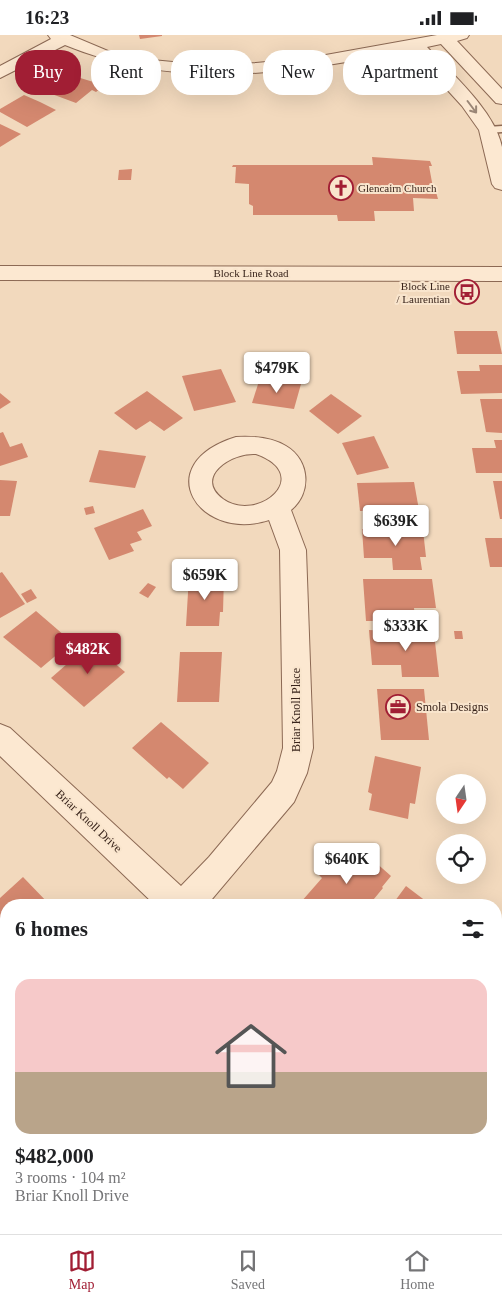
<!DOCTYPE html>
<meta charset="utf-8">
<style>
body{margin:0;font-family:"Times New Roman",serif;background:#f6f6f6;color:#202124;height:100vh;display:flex;flex-direction:column;font-size:19px;white-space:nowrap}
*{box-sizing:border-box;margin:0}
p{font-size:16px;color:#757577}
.icon{flex:none;width:28px;height:28px;fill:none;stroke:currentColor;stroke-width:2;stroke-linecap:round;stroke-linejoin:round}
.map{position:relative;flex:1;overflow:hidden}
.drawer{position:absolute;left:0px;top:864px;width:502px;height:336px;display:flex;flex-direction:column;background:#fff;border-radius:20px 20px 0 0;box-shadow:0 5px 20px #0002}
.drawer>*{flex:none}
.guide{position:absolute;left:15px;top:15px;width:472px;height:45px;display:flex;gap:10px}
.needle{width:32px;rotate:193deg}
.buttons{position:absolute;left:436px;top:739px;display:grid;gap:10px}
.buttons a{display:grid;place-items:center;width:50px;height:50px;border-radius:50%;background:#fff;box-shadow:0 5px 20px #0002;font-size:25px}
.price{position:absolute;translate:-50% -42px;padding:0 11px;border-radius:5px;background:#fff;color:#222;font-size:16px;line-height:32px;filter:drop-shadow(0 1px 2px #0008)}
.price::after{content:'';position:absolute;left:50%;top:30px;width:15px;height:11px;margin-left:-8px;background:inherit;clip-path:polygon(0 0,100% 0,50% 100%)}
.price.current{background:#a11e34;color:#fff}
ul{padding:0;list-style:none}
li{display:grid;align-content:center;gap:10px;height:265px;padding:0 15px}
li+li{border-top:1px solid #e0e0e0}
li span{display:grid;place-items:center;height:155px;border-radius:15px;color:#555}
li>.icon{margin-inline-start:auto}
span .icon{width:90px;height:90px;fill:#fffc;stroke-width:1}
li b{font-size:21px}
h2{display:flex;justify-content:space-between;align-items:center;height:60px;padding:0 15px;font-size:21px}
.chip{padding:0 18px;border-radius:20px;background:#fff;box-shadow:0 5px 20px #0002;font-size:18px;line-height:45px}
.chip.current{background:#a11e34;color:#fff}
.status{display:flex;justify-content:space-between;align-items:center;height:35px;padding:0 25px;background:#fff;direction:ltr}
.status svg{height:14px;fill:currentColor}
.menu{display:flex;justify-content:space-around;align-items:center;height:70px;border-top:1px solid #e0e0e0;background:#fff;font-size:14px;color:#757577}
.menu a{display:grid;justify-items:center;gap:2px}
.menu .current{color:#a11e34}
.map>svg:first-child{display:block}
.building{fill:#d4886f}
.lines{fill:none;stroke-linecap:round;stroke-linejoin:round}
.service-casing{stroke:#8c6954;stroke-width:3}
.minor-casing{stroke:#8c6954;stroke-width:2}
.tertiary-casing{stroke:#8c6954;stroke-width:2}
.service{fill:#fce8d1;fill-rule:evenodd}
.minor{fill:#fce8d1;fill-rule:evenodd}
.tertiary{fill:#fce8d1;fill-rule:evenodd}
.oneway{stroke:#9a8676}
.labels{text-anchor:middle;stroke-width:4;stroke-linejoin:round;paint-order:stroke}
.far-poi-label{font-size:11px;fill:#39241b;stroke:#f9e5cd;text-anchor:start}
.far-street-label{font-size:11px;fill:#39241b;stroke:#f9e5cd}
.poi-label{font-size:12px;fill:#39241b;stroke:#f9e5cd;text-anchor:start}
.street-label{font-size:12px;fill:#39241b;stroke:#f9e5cd}
</style>
<div class="status"><b>16:23</b><svg viewBox="0 0 49 12"><path d="M0 12V9h3v3zM5 12V6h3v6zM10 12V3h3v9zM15 12V0h3v12zM26 1h20v11H26zM47 4h2v5h-2z"/></svg></div>
<div class="map">
<svg width="502" height="1199" viewBox="0 0 502 1199">
<rect width="100%" height="100%" fill="#f2d9bd"/>
<g class="building">
<path d="M 139,0 L 162,0 L 162,1 L 140,4 Z"/>
<path d="M 64,38 L 100,49 L 99,51 L 102,52 L 96,57 L 92,55 L 76,68 L 41,55 Z"/>
<path d="M 24,60 L 40,67 L 56,75 L 27,92 L 0,77 L 0,74 Z"/>
<path d="M 0,89 L 21,99 L 0,112 Z"/>
<path d="M 372,122 L 430,126 L 432,131 L 429,131 L 434,158 L 436,157 L 438,164 L 413,163 L 414,176 L 374,176 L 375,186 L 338,186 L 337,180 L 253,180 L 253,171 L 249,169 L 249,149 L 235,148 L 236,132 L 232,132 L 233,130 L 373,130 Z"/>
<path d="M 132,134 L 131,145 L 118,145 L 119,135 Z"/>
<path d="M 454,296 L 497,296 L 502,319 L 457,319 Z"/>
<path d="M 479,330 L 502,330 L 502,358 L 461,359 L 457,336 L 480,336 Z"/>
<path d="M 221,334 L 236,367 L 194,376 L 182,341 Z"/>
<path d="M 260,343 L 301,349 L 294,374 L 252,368 Z"/>
<path d="M 147,356 L 183,383 L 164,396 L 150,386 L 136,395 L 114,378 Z"/>
<path d="M 0,358 L 11,367 L 0,374 Z"/>
<path d="M 331,359 L 362,381 L 338,399 L 309,376 Z"/>
<path d="M 480,364 L 502,364 L 502,398 L 486,397 Z"/>
<path d="M 3,397 L 10,412 L 22,408 L 28,422 L 0,431 L 0,398 Z"/>
<path d="M 374,401 L 389,433 L 357,440 L 342,408 Z"/>
<path d="M 494,405 L 502,405 L 502,438 L 476,438 L 472,413 L 496,413 Z"/>
<path d="M 99,415 L 146,421 L 135,453 L 89,447 Z"/>
<path d="M 0,445 L 17,446 L 10,481 L 0,481 Z"/>
<path d="M 493,446 L 502,446 L 502,484 L 500,484 Z"/>
<path d="M 414,447 L 419,475 L 360,476 L 357,448 Z"/>
<path d="M 93,471 L 95,478 L 86,480 L 84,473 Z"/>
<path d="M 143,474 L 152,491 L 137,497 L 142,505 L 130,509 L 134,516 L 109,525 L 94,493 Z"/>
<path d="M 362,494 L 423,495 L 426,522 L 420,522 L 422,535 L 393,535 L 392,523 L 364,523 Z"/>
<path d="M 485,503 L 502,503 L 502,532 L 490,532 Z"/>
<path d="M 2,537 L 25,569 L 0,583 L 0,538 Z"/>
<path d="M 189,541 L 224,541 L 223,577 L 220,577 L 219,591 L 186,591 Z"/>
<path d="M 363,544 L 432,544 L 436,573 L 414,573 L 415,583 L 405,583 L 406,586 L 366,586 Z"/>
<path d="M 148,548 L 156,552 L 148,563 L 139,558 Z"/>
<path d="M 31,554 L 37,563 L 27,568 L 21,559 Z"/>
<path d="M 36,576 L 72,607 L 41,633 L 3,602 Z"/>
<path d="M 369,595 L 434,598 L 439,642 L 402,642 L 401,630 L 372,630 Z"/>
<path d="M 454,596 L 462,596 L 463,604 L 455,604 Z"/>
<path d="M 91,608 L 125,637 L 84,672 L 51,643 Z"/>
<path d="M 180,617 L 222,617 L 219,667 L 177,667 Z"/>
<path d="M 377,654 L 424,654 L 429,705 L 381,705 Z"/>
<path d="M 161,687 L 209,728 L 183,754 L 169,742 L 167,744 L 132,713 Z"/>
<path d="M 375,721 L 421,732 L 415,769 L 410,768 L 408,784 L 369,775 L 372,759 L 368,757 Z"/>
<path d="M 343,820 L 364,837 L 374,826 L 391,841 L 382,852 L 383,853 L 369,870 L 304,870 L 301,867 L 322,843 L 318,839 L 326,830 L 331,834 Z"/>
<path d="M 23,842 L 50,870 L 6,870 L 6,919 L 0,925 L 0,863 Z"/>
<path d="M 406,851 L 431,870 L 392,870 Z"/>
<path d="M 6,937 L 6,963 L 5,964 L 0,959 L 0,943 Z"/>
<path d="M 496,962 L 502,965 L 502,990 L 496,1001 Z"/>
<path d="M 0,1141 L 6,1149 L 6,1181 L 0,1188 Z"/>
<path d="M 15,1194 L 54,1194 L 58,1199 L 12,1199 Z"/>
<path d="M 272,1194 L 347,1194 L 343,1199 L 268,1199 Z"/>
</g>
<g class="lines">
<defs>
<path id="service" d="M 502,91 L 502,97 L 488,98 L 483,95 L 488,92 Z"/>
<g id="minor">
<path d="M 48,0 L 70,0 L 108,16 L 152,25 L 204,30 L 256,28 L 309,23 L 437,0 L 469,0 L 467,3 L 457,6 L 502,54 L 502,69 L 496,68 L 441,9 L 427,12 C 451,38 495,76 502,112 C 502,126 502,141 502,155 L 495,153 L 492,149 L 479,95 L 462,71 L 411,15 C 294,38 179,57 65,10 L 0,43 L 0,31 L 51,4 Z"/>
<path d="M 236,402 C 253,401 271,402 286,411 C 310,425 312,458 291,475 L 306,515 L 313,713 L 307,738 L 294,767 L 207,870 L 155,870 L 0,721 L 0,689 L 10,693 L 181,851 L 209,822 L 272,747 L 277,736 L 283,713 L 280,515 L 269,485 C 199,508 148,429 236,402 ZM 256,419 C 315,440 258,489 223,464 C 193,442 232,417 256,419 Z"/>
<path d="M 496,1130 L 502,1131 L 502,1169 L 496,1168 Z"/>
</g>
<path id="tertiary" d="M 0,231 L 502,232 L 502,246 L 0,245 Z"/>
</defs>
<use href="#service" class="service-casing"/>
<use href="#minor" class="minor-casing"/>
<use href="#tertiary" class="tertiary-casing"/>
<use href="#service" class="service"/>
<use href="#minor" class="minor"/>
<use href="#tertiary" class="tertiary"/>
</g>
<defs><path id="oneway-shaft" d="M-6 0H5M1.5-3L5.5 0L1.5 3" fill="none" stroke-width="1.6" stroke-linecap="round" stroke-linejoin="round" transform="scale(1.25)"/></defs>
<use class="oneway" href="#oneway-shaft" transform="translate(472 72) rotate(53)"/>
<defs>
<symbol id="church-ring" viewBox="-11 -11 22 22"><circle r="9.5" fill="#f9e5cd" stroke="#a11e34" stroke-width="1.5"/><path d="M-1.2-6h2.4v3.5h3.3v2.4h-3.3V6h-2.4V-.1h-3.3v-2.4h3.3Z" fill="#a11e34"/></symbol>
<symbol id="bus-ring" viewBox="-11 -11 22 22"><circle r="9.5" fill="#f9e5cd" stroke="#a11e34" stroke-width="1.5"/><path d="M-5-6H5V4H4V6H2V4H-2V6H-4V4H-5ZM-3.5-4V0h7V-4ZM-3.5 1.2v1.5H-2V1.2ZM2 1.2v1.5H3.5V1.2Z" fill="#a11e34"/></symbol>
<symbol id="office-ring" viewBox="-11 -11 22 22"><circle r="9.5" fill="#f9e5cd" stroke="#a11e34" stroke-width="1.5"/><path d="M-6-3h4V-5.5h4V-3h4V5H-6ZM-1-4.5V-3h2v-1.5ZM-6 0V1H6V0Z" fill="#a11e34"/></symbol>
</defs>
<g fill-rule="evenodd">
<use href="#church-ring" x="327" y="139" width="28" height="28"/>
<use href="#bus-ring" x="453" y="243" width="28" height="28"/>
<use href="#office-ring" x="384" y="658" width="28" height="28"/>
</g>
<g class="labels">
<g class="far-poi-label">
<text x="358" y="157">Glencairn Church</text>
<text x="450" y="255" text-anchor="end">Block Line<tspan x="450" dy="13">/ Laurentian</tspan></text>
</g>
<g class="far-street-label">
<text x="251" y="242">Block Line Road</text>
</g>
<g class="poi-label">
<text x="416" y="676">Smola Designs</text>
</g>
<g class="street-label">
<text transform="translate(296 675) rotate(-90)" y="4">Briar Knoll Place</text>
<text transform="translate(89 786) rotate(43)" y="4">Briar Knoll Drive</text>
</g>
</g>
</svg>
<div class="buttons">
<a><svg class="needle" viewBox="-14 -14 28 28"><path d="M0-13l5 13h-10z" fill="#e53935"/><path d="M0 13l5-13h-10z" fill="#757577"/></svg></a>
<a><svg class="icon" aria-label="locate" viewBox="0 0 24 24"><circle cx="12" cy="12" r="6"/><path d="M12 2v4M12 18v4M2 12h4M18 12h4"/></svg></a>
</div>
<b class="price" style="left:277px;top:359px">$479K</b>
<b class="price" style="left:396px;top:512px">$639K</b>
<b class="price" style="left:205px;top:566px">$659K</b>
<b class="price" style="left:406px;top:617px">$333K</b>
<b class="price current" style="left:88px;top:640px">$482K</b>
<b class="price" style="left:347px;top:850px">$640K</b>
<div class="guide">
<a class="chip current">Buy</a>
<a class="chip">Rent</a>
<a class="chip">Filters</a>
<a class="chip">New</a>
<a class="chip">Apartment</a>
</div>
<section class="drawer">
<h2>6 homes<svg class="icon" aria-label="filters" viewBox="0 0 24 24"><path d="M4 7h16M4 17h16"/><circle cx="9" cy="7" r="2"/><circle cx="15" cy="17" r="2"/></svg></h2>
<ul>
<li><span style="background:linear-gradient(#f6c9c9 60%,#b9a48a 0)"><svg class="icon" aria-label="home" viewBox="0 0 24 24"><path d="M3 11l9-7 9 7M6 9v11h12V9"/></svg></span><div><b>$482,000</b><p>3 rooms · 104 m²</p><p>Briar Knoll Drive</p></div></li>
</ul>
</section>
</div>
<nav class="menu">
<a class="current"><svg class="icon" aria-label="map" viewBox="0 0 24 24"><path d="M3 6l6-2 6 2 6-2v14l-6 2-6-2-6 2zM9 4v14M15 6v14"/></svg>Map</a>
<a><svg class="icon" aria-label="saved" viewBox="0 0 24 24"><path d="M7 4h10v16l-5-4-5 4z"/></svg>Saved</a>
<a><svg class="icon" aria-label="home" viewBox="0 0 24 24"><path d="M3 11l9-7 9 7M6 9v11h12V9"/></svg>Home</a>
</nav>
